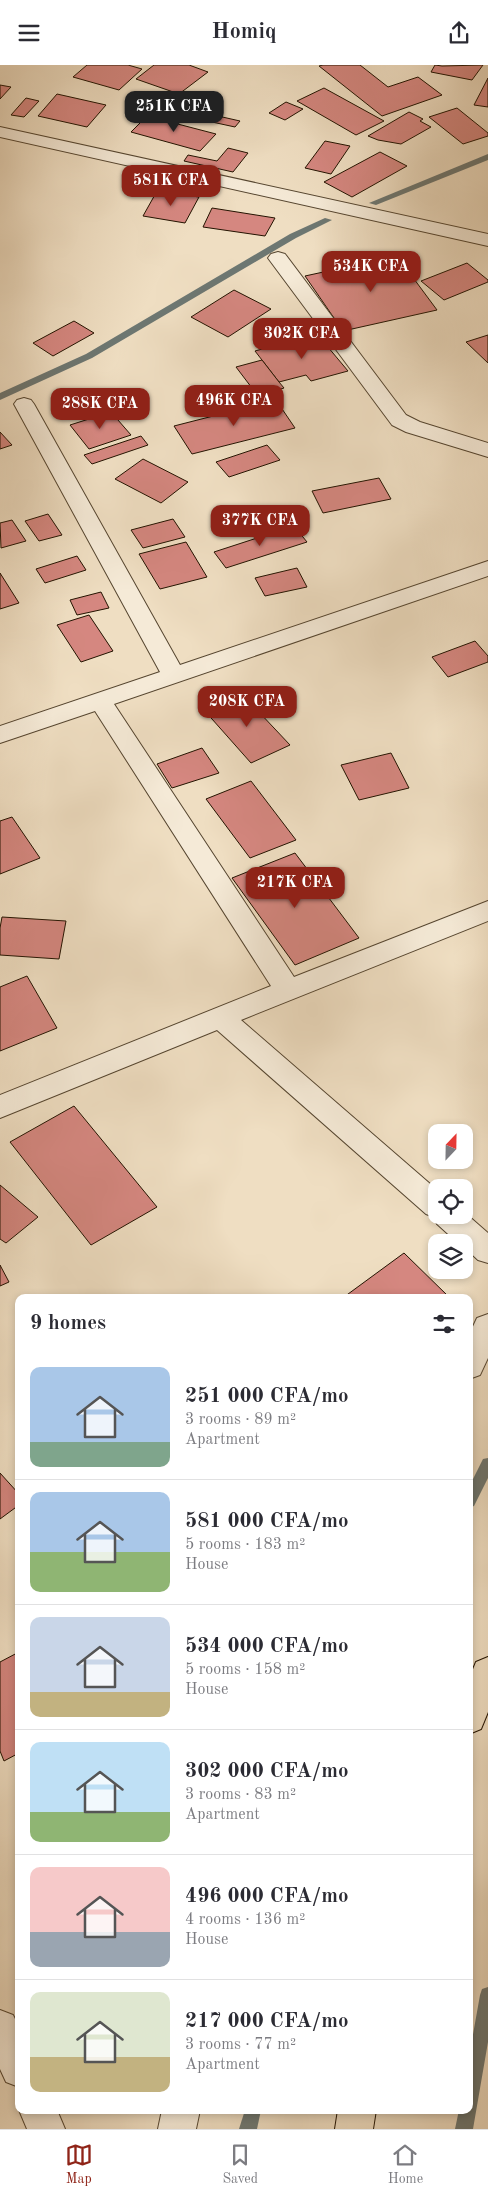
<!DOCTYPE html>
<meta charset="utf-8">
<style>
body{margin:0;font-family:"Old Standard TT",serif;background:#f2f2f3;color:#2b2b33;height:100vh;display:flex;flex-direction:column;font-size:19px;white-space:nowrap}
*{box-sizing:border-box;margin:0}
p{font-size:16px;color:#7c7c81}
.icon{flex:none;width:28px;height:28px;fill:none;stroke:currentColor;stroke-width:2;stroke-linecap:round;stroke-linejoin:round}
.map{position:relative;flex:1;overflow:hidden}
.panel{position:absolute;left:15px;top:1229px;width:458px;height:820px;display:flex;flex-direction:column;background:#fff;border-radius:10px;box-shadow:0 2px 8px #0003}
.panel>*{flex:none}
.needle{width:32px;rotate:22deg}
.tools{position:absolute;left:428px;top:1059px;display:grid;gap:10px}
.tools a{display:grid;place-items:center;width:45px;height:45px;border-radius:10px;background:#fff;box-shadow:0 2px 8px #0003;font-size:25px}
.price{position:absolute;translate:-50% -42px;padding:0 11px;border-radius:10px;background:#8f2418;color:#fff;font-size:16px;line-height:32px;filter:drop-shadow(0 1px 2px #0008)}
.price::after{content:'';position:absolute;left:50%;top:30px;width:15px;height:11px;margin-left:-8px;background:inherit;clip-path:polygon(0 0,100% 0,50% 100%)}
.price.on{background:#222;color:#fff}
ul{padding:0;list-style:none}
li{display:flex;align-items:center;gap:15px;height:125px;padding:0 15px}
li+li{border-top:1px solid #e1e1e2}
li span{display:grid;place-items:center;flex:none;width:140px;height:100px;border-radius:10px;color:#555}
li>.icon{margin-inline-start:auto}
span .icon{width:60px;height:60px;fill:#fffc;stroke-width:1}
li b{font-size:21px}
h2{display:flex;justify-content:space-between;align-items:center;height:60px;padding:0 15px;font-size:21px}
header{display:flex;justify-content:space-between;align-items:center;height:65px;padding:0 15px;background:#fff;font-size:22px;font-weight:700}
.tab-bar{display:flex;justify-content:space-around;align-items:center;height:70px;border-top:1px solid #e1e1e2;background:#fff;font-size:14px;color:#7c7c81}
.tab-bar a{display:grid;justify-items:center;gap:2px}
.tab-bar .on{color:#8f2418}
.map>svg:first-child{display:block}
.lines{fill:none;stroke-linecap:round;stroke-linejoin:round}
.stream{fill:#6d7772;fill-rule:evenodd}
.building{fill:#d58780;stroke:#231300}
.street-casing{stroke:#564630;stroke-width:2}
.highway-casing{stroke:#231300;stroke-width:2}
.street{fill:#f5ead7;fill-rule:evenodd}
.highway{fill:#efdec2;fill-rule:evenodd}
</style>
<header><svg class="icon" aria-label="menu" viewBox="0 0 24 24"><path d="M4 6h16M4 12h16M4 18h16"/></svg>Homiq<svg class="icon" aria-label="share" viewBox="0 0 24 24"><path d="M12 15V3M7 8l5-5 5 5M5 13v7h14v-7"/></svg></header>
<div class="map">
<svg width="488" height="2064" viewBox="0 0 488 2064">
<rect width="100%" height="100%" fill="#efdec2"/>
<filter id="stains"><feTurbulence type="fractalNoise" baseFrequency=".004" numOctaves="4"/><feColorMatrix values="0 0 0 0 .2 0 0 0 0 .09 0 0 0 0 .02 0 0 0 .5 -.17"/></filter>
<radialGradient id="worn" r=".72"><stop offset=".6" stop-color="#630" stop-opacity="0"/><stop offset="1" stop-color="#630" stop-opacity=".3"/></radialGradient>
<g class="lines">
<g class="stream">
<path d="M 488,89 L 488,95 L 376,140 L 369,138 Z"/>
<path d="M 325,153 L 332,155 L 296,173 L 92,293 L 0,335 L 0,328 L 86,289 L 290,169 Z"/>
<path d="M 488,1393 L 488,1413 L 474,1441 L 469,1443 L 469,1422 L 483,1394 Z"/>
<path d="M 488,1922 L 488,1977 L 473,2064 L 455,2064 L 459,2045 L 469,2045 L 469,1992 L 480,1930 L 482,1924 Z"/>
<path d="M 245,2045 L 261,2045 L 257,2064 L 239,2064 Z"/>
</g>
</g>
<g class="building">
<path d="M 87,0 L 128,0 L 142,4 L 119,25 L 73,12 Z"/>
<path d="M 154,0 L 189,0 L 208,7 L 179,29 L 136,14 Z"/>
<path d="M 323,0 L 360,0 L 388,22 L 418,12 L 442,30 L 382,51 L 319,1 Z"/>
<path d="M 435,0 L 442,1 L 483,0 L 472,15 L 431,7 Z"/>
<path d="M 488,13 L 488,42 L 474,40 Z"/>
<path d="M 0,20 L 11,22 L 0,34 Z"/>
<path d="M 324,23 L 384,56 L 356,70 L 297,36 Z"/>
<path d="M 57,29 L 106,40 L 87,62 L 38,51 Z"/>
<path d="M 26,33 L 39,36 L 24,52 L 11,50 Z"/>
<path d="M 286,37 L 303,44 L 285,55 L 269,48 Z"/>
<path d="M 457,43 L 488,68 L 488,71 L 463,79 L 429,52 Z"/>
<path d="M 409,47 L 423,54 L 420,56 L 431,62 L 401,79 L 378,75 L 368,71 Z"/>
<path d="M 147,51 L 216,69 L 200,86 L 131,67 Z"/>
<path d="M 218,51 L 240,56 L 235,62 L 212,57 Z"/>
<path d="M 325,76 L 350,81 L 331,109 L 305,103 Z"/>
<path d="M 228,83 L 248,88 L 233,107 L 184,96 L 188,90 L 217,96 Z"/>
<path d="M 380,87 L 407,101 L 352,132 L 324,117 Z"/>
<path d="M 157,126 L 199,132 L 185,158 L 143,151 Z"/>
<path d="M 212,143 L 275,153 L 265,171 L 203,162 Z"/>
<path d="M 397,191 L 437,245 L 343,266 L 305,211 Z"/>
<path d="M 467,198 L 488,215 L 488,217 L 444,235 L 421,216 Z"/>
<path d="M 234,225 L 271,244 L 228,272 L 191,252 Z"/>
<path d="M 74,256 L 94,268 L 53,291 L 33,278 Z"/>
<path d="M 317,269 L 348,306 L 311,316 L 306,310 L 279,317 L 255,286 Z"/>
<path d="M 488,270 L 488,298 L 466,277 Z"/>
<path d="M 262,295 L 279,317 L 284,323 L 258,331 L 236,302 Z"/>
<path d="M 276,335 L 295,363 L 192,389 L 174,361 Z"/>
<path d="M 111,347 L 131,370 L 89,384 L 70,360 Z"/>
<path d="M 0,367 L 12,380 L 0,384 Z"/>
<path d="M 141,371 L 148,380 L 92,399 L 84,390 Z"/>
<path d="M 267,380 L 280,395 L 229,412 L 216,397 Z"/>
<path d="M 143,394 L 188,417 L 161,438 L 115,414 Z"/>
<path d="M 379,413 L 391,434 L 323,448 L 312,426 Z"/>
<path d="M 48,449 L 62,470 L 39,476 L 25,456 Z"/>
<path d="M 173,454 L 185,472 L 143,483 L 131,465 Z"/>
<path d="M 12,455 L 26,476 L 1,483 L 0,458 Z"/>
<path d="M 294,461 L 307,477 L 226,503 L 214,487 Z"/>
<path d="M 186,477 L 207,512 L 160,524 L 139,489 Z"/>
<path d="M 77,491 L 86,505 L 45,518 L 36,504 Z"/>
<path d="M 297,503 L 307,522 L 265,531 L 255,513 Z"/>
<path d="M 0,508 L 19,538 L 0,544 Z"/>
<path d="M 101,527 L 109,543 L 77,550 L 70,535 Z"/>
<path d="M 89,550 L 113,586 L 81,597 L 57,560 Z"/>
<path d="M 475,576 L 488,591 L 488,597 L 448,612 L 432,592 Z"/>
<path d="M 242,629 L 290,680 L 251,698 L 204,645 Z"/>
<path d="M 202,683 L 219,708 L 172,723 L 157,699 Z"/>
<path d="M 391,688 L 409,723 L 359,735 L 341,700 Z"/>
<path d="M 251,716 L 296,775 L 250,793 L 206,734 Z"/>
<path d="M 12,752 L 40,793 L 0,809 L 0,756 Z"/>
<path d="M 295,788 L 359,873 L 295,900 L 232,813 Z"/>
<path d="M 2,852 L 66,856 L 59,894 L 0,890 L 0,863 Z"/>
<path d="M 27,911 L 57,963 L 0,986 L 0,922 Z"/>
<path d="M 74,1041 L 157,1142 L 91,1180 L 10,1077 Z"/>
<path d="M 0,1120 L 38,1152 L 6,1178 L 0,1174 Z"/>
<path d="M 404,1188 L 449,1232 L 344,1232 Z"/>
<path d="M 0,1200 L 9,1217 L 0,1221 Z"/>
<path d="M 0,1408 L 19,1429 L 19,1440 L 0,1454 Z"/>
<path d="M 19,1587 L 19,1688 L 4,1696 L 0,1686 L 0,1597 Z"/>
</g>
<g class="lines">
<defs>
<g id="street">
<path d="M 0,62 L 488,169 L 488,181 L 0,72 Z"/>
<path d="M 278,187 L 285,189 L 406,350 L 420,357 L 488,378 L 488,392 L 406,367 L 392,360 L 268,193 L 271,189 Z"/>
<path d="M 24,333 L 31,335 L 34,339 L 180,600 L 488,496 L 488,511 L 114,639 L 294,912 L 488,836 L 488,856 L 241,955 L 436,1124 L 436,1150 L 464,1150 L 464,1147 L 488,1168 L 488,1198 L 478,1195 L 464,1182 L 464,1178 L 458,1178 L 437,1159 L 434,1152 L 426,1149 L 217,965 L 0,1053 L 0,1030 L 271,921 L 95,646 L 0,678 L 0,661 L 160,607 L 14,339 L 17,335 Z"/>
<path d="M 488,1249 L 488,1293 L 480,1310 L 469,1314 L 469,1270 L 477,1253 Z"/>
<path d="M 0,1945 L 13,1950 L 19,1962 L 19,2022 L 6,2017 L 0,2004 Z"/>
<path d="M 19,2045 L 57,2045 L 65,2064 L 27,2064 Z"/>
<path d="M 162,2045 L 200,2045 L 196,2064 L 158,2064 Z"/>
</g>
<g id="highway">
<path d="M 488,1592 L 488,1647 L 481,1664 L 469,1669 L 469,1614 L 476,1597 Z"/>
<path d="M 338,2045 L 376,2045 L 373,2064 L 335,2064 Z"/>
</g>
</defs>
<use href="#street" class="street-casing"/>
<use href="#highway" class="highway-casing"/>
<use href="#street" class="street"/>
<use href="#highway" class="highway"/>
</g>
<rect width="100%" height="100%" filter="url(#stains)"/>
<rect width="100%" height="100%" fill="url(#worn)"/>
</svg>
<div class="tools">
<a><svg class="needle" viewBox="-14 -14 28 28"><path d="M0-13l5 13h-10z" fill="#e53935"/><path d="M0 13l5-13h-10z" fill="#7c7c81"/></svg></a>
<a><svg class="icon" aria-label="locate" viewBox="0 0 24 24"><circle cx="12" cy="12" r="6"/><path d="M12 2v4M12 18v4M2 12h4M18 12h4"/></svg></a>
<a><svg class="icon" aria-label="layers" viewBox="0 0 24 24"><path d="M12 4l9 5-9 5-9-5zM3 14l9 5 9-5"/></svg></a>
</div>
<b class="price on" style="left:174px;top:68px">251K CFA</b>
<b class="price" style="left:171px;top:142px">581K CFA</b>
<b class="price" style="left:371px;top:228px">534K CFA</b>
<b class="price" style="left:302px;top:295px">302K CFA</b>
<b class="price" style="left:234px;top:362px">496K CFA</b>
<b class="price" style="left:100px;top:365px">288K CFA</b>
<b class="price" style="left:260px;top:482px">377K CFA</b>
<b class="price" style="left:247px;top:663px">208K CFA</b>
<b class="price" style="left:295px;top:844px">217K CFA</b>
<section class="panel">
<h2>9 homes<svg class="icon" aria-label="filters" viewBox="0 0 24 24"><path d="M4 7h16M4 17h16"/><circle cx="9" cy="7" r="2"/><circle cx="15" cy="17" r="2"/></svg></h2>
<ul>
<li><span style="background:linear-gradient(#a9c7e8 75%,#7fa58c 0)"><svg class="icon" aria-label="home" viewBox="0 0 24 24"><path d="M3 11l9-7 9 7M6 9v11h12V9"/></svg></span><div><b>251 000 CFA/mo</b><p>3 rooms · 89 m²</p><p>Apartment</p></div></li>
<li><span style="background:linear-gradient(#a9c7e8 60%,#8fb573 0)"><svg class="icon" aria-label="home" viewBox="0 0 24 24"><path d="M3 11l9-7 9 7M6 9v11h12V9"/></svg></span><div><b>581 000 CFA/mo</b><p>5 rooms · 183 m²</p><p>House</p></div></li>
<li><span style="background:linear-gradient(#c9d6e8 75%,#c2b280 0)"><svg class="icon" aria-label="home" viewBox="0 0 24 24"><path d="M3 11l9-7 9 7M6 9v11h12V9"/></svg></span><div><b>534 000 CFA/mo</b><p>5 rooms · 158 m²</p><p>House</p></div></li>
<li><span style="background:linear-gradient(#bfe0f5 70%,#8fb573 0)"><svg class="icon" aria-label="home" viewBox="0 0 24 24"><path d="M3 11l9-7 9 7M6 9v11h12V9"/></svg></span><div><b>302 000 CFA/mo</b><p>3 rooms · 83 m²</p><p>Apartment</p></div></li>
<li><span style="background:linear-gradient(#f6c9c9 65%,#9aa5b1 0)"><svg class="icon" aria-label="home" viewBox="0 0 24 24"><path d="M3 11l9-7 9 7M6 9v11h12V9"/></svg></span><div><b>496 000 CFA/mo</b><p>4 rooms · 136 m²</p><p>House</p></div></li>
<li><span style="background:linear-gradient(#dfe7d0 65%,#c2b280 0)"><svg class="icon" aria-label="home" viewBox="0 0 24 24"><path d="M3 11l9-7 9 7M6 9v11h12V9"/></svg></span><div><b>217 000 CFA/mo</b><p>3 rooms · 77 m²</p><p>Apartment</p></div></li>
</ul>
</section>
</div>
<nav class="tab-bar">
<a class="on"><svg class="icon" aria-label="map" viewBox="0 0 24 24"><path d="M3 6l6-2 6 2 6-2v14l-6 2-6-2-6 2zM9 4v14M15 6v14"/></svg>Map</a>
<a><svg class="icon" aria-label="saved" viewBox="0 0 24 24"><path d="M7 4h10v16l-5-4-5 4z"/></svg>Saved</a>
<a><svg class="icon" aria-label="home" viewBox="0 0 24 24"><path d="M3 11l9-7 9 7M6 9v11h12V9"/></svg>Home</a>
</nav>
